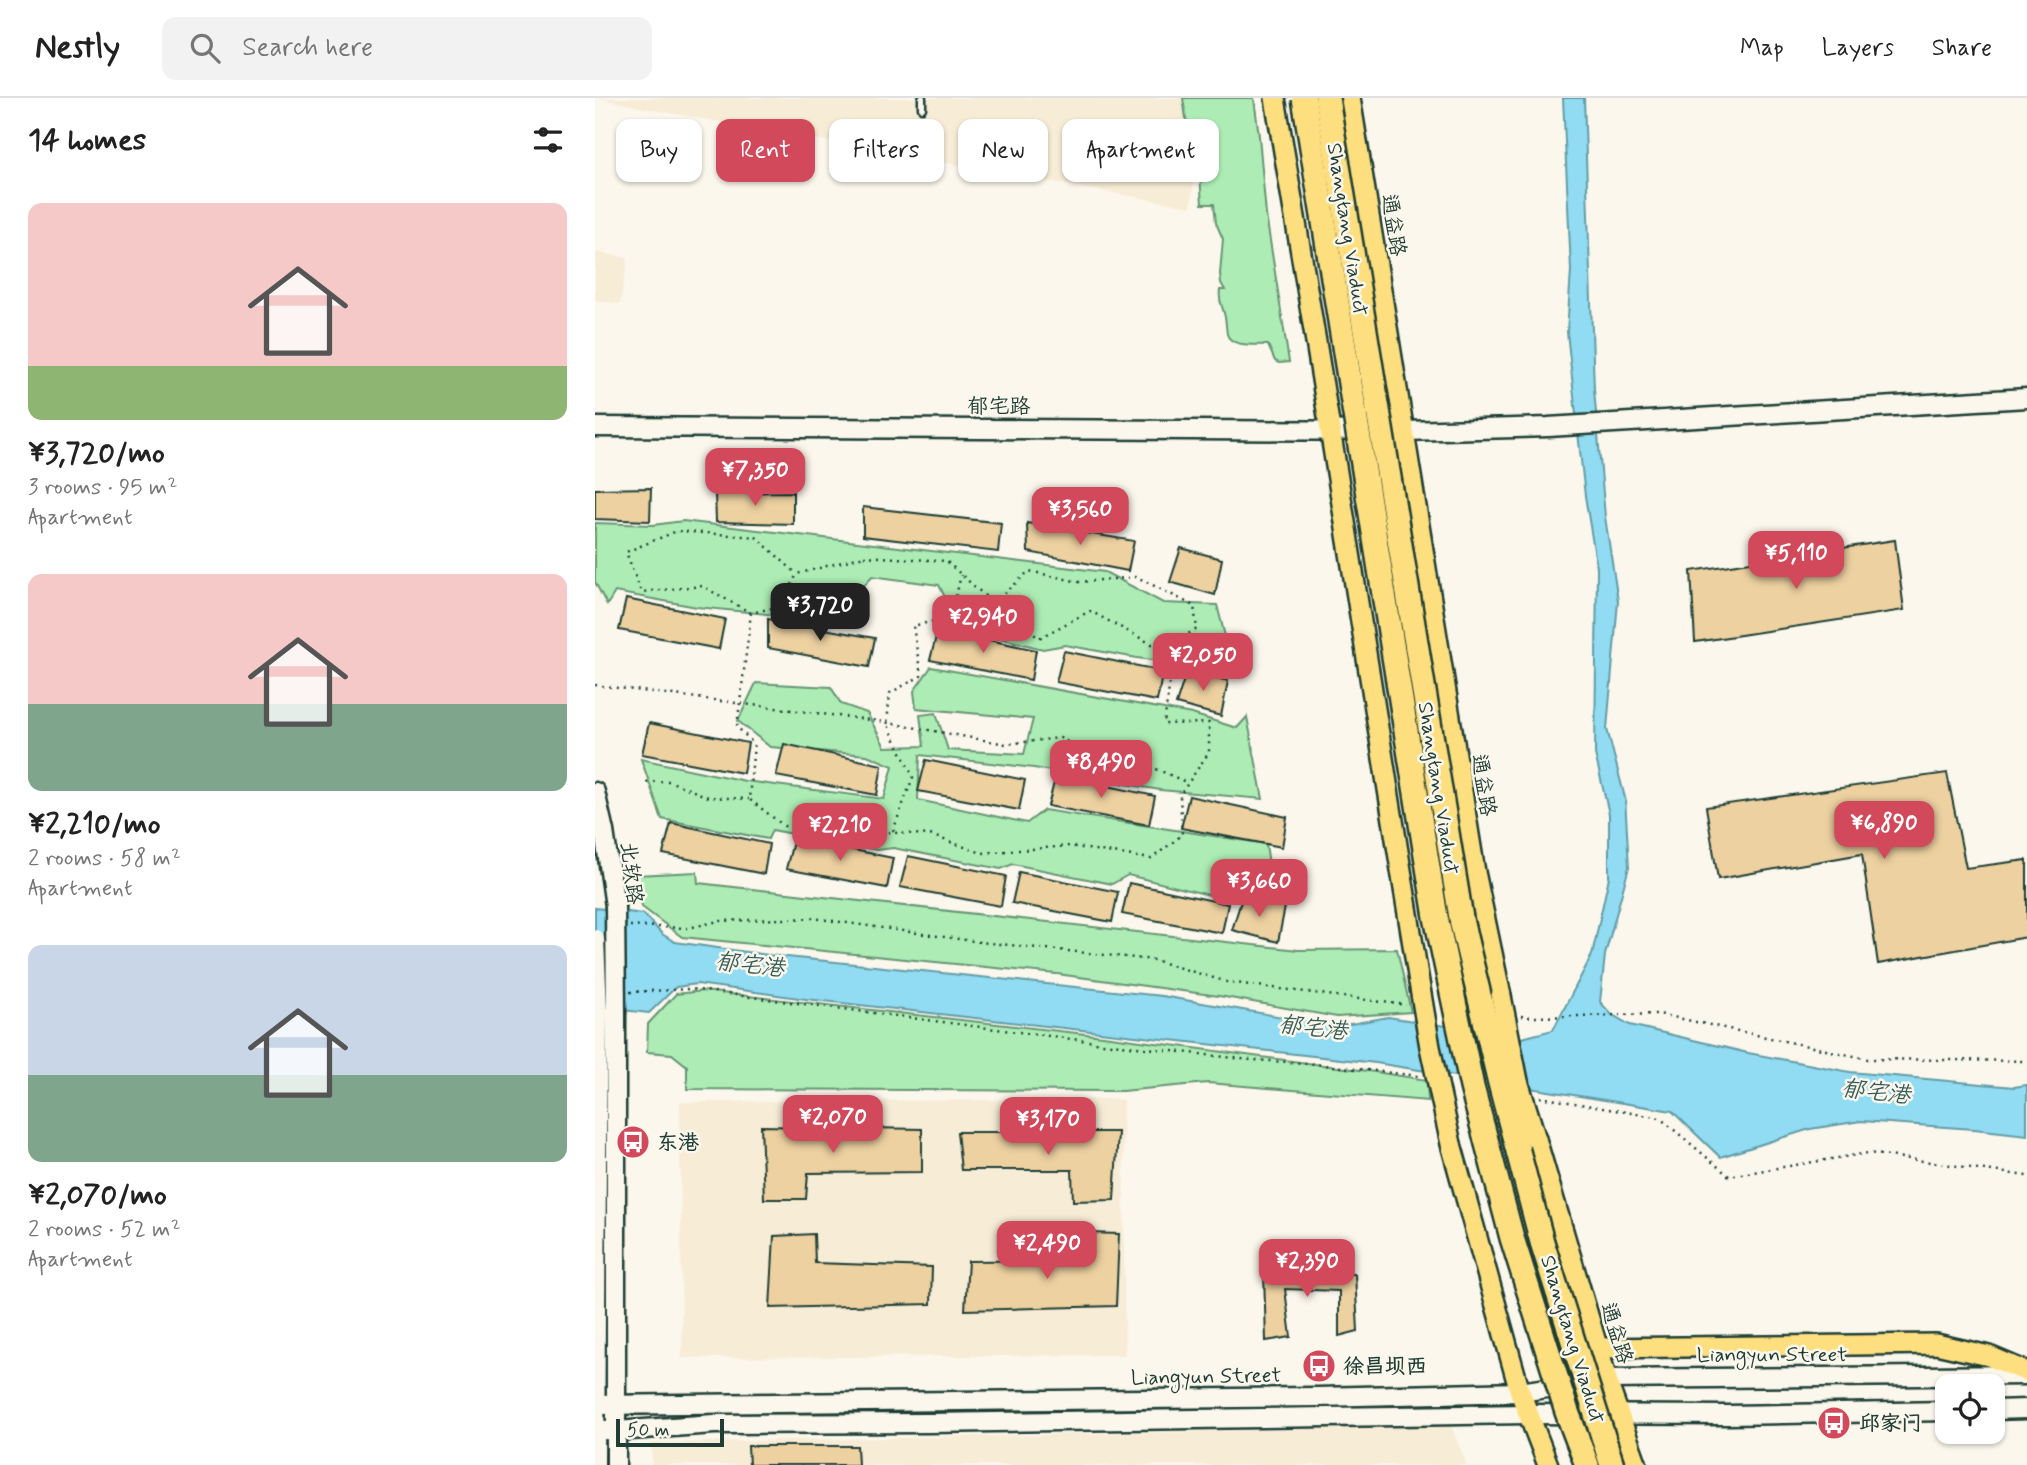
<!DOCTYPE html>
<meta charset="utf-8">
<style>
body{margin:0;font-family:Mynerve,"LXGW WenKai TC",sans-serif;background:#f2f2f2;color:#222;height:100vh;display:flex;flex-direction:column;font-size:26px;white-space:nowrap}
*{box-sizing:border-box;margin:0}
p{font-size:23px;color:#767676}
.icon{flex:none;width:38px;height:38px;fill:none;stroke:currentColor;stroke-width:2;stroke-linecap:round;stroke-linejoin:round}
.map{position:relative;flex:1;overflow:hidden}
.side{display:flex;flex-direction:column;background:#fff;width:595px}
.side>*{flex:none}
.banner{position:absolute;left:21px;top:21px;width:665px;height:63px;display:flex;gap:14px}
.tools{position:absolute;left:1340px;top:1276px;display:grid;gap:14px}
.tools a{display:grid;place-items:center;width:70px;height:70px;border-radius:14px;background:#fff;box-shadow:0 2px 5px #0004;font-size:35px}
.scale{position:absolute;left:21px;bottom:18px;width:108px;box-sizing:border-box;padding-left:7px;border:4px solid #1f3d34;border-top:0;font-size:19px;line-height:24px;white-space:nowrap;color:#1f3d34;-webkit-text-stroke:5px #fbf7ec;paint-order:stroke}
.price{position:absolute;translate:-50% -60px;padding:0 16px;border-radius:14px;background:#d1495b;color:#fff;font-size:23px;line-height:46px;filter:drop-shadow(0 2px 4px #0008)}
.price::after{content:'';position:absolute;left:50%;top:42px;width:21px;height:16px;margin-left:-10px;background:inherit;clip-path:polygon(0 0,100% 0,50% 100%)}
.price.on{background:#222;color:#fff}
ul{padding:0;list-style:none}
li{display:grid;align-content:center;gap:14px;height:371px;padding:0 28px}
li span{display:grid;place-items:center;height:217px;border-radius:14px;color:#555}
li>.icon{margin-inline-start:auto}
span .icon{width:126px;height:126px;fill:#fffc;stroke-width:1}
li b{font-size:30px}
h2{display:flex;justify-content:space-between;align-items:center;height:84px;padding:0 28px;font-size:30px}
.pill{padding:0 24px;border-radius:14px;background:#fff;box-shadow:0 2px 5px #0004;font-size:24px;line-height:63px}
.pill.on{background:#d1495b;color:#fff}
header{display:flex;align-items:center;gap:42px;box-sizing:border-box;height:98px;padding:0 35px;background:#fff;border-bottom:2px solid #e0e0e0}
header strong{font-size:33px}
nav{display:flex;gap:38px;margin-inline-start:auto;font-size:24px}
.search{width:490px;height:63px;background:#f2f2f2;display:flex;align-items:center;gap:18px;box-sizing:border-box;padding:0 24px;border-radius:14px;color:#767676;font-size:26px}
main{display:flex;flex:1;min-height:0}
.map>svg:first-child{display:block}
.built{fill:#f7ecd6}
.green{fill:#adedb5;stroke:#669574;stroke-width:2}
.water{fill:#91dcf2;stroke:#639ca6;stroke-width:2}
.building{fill:#edd1a1;stroke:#1f3d34;stroke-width:2}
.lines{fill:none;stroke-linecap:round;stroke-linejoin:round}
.lane-casing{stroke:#1f3d34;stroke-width:11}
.secondary-casing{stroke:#1f3d34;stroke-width:23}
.primary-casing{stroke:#1f3d34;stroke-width:24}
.path{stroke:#1f3d34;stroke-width:2.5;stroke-dasharray:2 5;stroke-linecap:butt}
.lane{stroke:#fbf7ec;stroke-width:6}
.secondary{stroke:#fbf7ec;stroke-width:18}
.primary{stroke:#fedf80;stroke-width:19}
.secondary-bridge-casing{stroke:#1f3d34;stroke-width:23;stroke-linecap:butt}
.primary-bridge-casing{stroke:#1f3d34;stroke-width:24;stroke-linecap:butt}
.highway-bridge-casing{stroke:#1f3d34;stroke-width:28;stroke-linecap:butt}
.secondary-bridge{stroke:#fbf7ec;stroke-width:18}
.primary-bridge{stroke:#fedf80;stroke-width:19}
.highway-bridge{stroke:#fedf80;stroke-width:23}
.labels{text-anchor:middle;stroke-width:5;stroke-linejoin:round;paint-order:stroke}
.street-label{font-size:21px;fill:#1f3d34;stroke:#fbf7ec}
.poi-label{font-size:21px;font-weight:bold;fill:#1f3d34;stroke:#fbf7ec;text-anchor:start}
.water-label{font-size:23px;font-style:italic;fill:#365d5a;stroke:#fbf7ec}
</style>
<header>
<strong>Nestly</strong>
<div class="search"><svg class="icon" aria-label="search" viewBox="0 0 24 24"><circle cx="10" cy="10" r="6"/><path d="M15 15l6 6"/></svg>Search here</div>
<nav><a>Map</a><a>Layers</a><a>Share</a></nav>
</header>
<main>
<section class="side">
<h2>14 homes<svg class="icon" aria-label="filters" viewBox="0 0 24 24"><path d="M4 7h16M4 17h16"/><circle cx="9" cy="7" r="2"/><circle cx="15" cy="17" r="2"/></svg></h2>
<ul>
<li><span style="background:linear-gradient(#f6c9c9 75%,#8fb573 0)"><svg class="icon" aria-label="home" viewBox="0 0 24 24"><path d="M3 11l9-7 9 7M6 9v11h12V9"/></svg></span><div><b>¥3,720/mo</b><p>3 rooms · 95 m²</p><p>Apartment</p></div></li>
<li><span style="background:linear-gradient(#f6c9c9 60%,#7fa58c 0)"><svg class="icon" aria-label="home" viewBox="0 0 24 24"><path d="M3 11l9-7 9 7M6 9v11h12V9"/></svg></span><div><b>¥2,210/mo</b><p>2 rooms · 58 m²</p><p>Apartment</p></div></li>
<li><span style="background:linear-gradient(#c9d6e8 60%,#7fa58c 0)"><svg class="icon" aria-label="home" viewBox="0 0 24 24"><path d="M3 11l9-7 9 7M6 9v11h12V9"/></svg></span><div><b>¥2,070/mo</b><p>2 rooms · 52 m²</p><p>Apartment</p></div></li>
</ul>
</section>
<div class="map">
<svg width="1432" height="1367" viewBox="0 0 1432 1367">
<rect width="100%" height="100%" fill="#fbf7ec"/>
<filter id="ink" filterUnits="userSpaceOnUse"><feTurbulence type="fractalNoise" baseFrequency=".0143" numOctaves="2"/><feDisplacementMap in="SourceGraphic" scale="14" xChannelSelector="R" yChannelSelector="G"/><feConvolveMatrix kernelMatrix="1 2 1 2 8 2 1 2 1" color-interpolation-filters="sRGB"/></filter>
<g filter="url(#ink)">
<g class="built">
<path d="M 3,0 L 588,0 L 599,75 L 596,109 L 59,12 Z"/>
<path d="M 0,154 L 33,160 L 25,206 L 0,202 Z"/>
<path d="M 528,1001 L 530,1257 L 87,1260 L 85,1004 Z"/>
<path d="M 856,1328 L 872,1367 L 57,1367 L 57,1345 Z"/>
</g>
<g class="green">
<path d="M 588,0 L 659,0 L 664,38 L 671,117 L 694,264 L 684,265 L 680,263 L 673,247 C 661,246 636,250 632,236 C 631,230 631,224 630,219 C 628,207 623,205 625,192 L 630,192 L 626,185 L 625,176 L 628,141 L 621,125 L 619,106 L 607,106 L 605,76 L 599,75 Z"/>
<path d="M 88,423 L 510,474 L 568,505 L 622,507 L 639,573 L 542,560 L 470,547 L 448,551 L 365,530 L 344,487 L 277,478 L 249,511 L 231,522 L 102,509 L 20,494 L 12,507 L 0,484 L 0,425 L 58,427 Z"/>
<path d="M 336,569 L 597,616 L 642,630 L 652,619 L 668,701 L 565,692 L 439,670 L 325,657 L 323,702 L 432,725 L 449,712 L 671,746 L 679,801 L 638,792 L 626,800 L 533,777 L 517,786 L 418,766 L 406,771 L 298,750 L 282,752 L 177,732 L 173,741 L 67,721 L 46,661 L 150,683 L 289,701 L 298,668 L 272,657 L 175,649 L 143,623 L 161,585 L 236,589 L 246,606 L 272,615 L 290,649 L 329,648 L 325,617 L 341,615 L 353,652 L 429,656 L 438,621 L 321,610 L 319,593 Z"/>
<path d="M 102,774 L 103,785 L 703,852 L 802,851 L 816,914 L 742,919 L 624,898 L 462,876 L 87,839 L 47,809 L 41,777 Z"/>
<path d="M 108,893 L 508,938 L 780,974 L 832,982 L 833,1003 L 613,985 L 527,993 L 92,991 L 92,968 L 77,956 L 52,954 L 53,926 L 81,896 Z"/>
</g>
<path class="water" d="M 968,0 L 989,0 L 999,291 L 1010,419 L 1023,503 L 1012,631 L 1030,700 L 1034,769 L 1010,857 L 1005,904 L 1016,916 L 1035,927 L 1153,955 L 1255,974 L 1419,989 L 1432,987 L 1432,1037 L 1379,1031 L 1266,1023 L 1215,1031 L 1125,1059 L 1077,1013 L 781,965 L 211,901 L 102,886 L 81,889 L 54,915 L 0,909 L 0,810 L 48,816 L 67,836 L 80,844 L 173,857 L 567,898 L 722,925 L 756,926 L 793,919 L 927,940 L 958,932 L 997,857 L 1014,779 L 1014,716 L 1000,656 L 1002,470 L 990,398 L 972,234 L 976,172 Z"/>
<g class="building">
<path d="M 56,390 L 55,423 L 0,421 L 0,391 Z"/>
<path d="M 198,394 L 198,426 L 121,424 L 120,395 Z"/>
<path d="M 268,409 L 406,425 L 403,454 L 268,438 Z"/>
<path d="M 432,425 L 539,443 L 533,473 L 433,454 Z"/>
<path d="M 1300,442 L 1309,512 L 1100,544 L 1096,473 Z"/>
<path d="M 586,450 L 627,461 L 620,497 L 575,484 Z"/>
<path d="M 31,501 L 130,521 L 124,551 L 24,532 Z"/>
<path d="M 173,521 L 280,540 L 274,569 L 173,550 Z"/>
<path d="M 343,531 L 441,552 L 436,582 L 335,562 Z"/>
<path d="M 469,553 L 568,573 L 562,603 L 461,584 Z"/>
<path d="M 592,572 L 633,583 L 626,618 L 581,606 Z"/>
<path d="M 54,625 L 153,645 L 148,675 L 47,656 Z"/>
<path d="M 189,646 L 287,667 L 282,697 L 181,678 Z"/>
<path d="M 331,662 L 430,682 L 424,712 L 323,693 Z"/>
<path d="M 1352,675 L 1371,770 L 1432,762 L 1432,839 L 1283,866 L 1267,756 L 1123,781 L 1111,709 Z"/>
<path d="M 461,677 L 560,698 L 554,727 L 453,708 Z"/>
<path d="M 594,698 L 692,719 L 687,749 L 586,730 Z"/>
<path d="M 76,725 L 174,746 L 169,776 L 68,756 Z"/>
<path d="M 199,740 L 298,760 L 292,790 L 191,771 Z"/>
<path d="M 313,758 L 411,778 L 406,808 L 305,789 Z"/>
<path d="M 424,774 L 523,794 L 517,824 L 417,805 Z"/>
<path d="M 534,785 L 633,806 L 627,835 L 527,816 Z"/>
<path d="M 648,797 L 690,809 L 683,844 L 637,832 Z"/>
<path d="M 166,1028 L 327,1031 L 327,1074 L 213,1075 L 211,1101 L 169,1101 Z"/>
<path d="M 362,1034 L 523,1034 L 519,1102 L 478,1103 L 477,1072 L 366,1072 Z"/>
<path d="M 493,1135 L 524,1136 L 521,1208 L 370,1212 L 373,1163 L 495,1162 Z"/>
<path d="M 219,1136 L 220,1165 L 337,1169 L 336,1206 L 175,1210 L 179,1138 Z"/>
<path d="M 669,1174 L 760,1176 L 763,1233 L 744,1238 L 744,1193 L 690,1191 L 696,1239 L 671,1243 Z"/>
<path d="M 153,1348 L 262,1348 L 263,1367 L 154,1367 Z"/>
</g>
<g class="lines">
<defs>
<path id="lane" d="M 327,0 L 327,10"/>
<g id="secondary">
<path d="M 0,329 L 809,333 L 953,329 L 1432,300"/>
<path d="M 0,694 L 9,733 L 20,808"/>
<path d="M 0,1307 L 723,1299 L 925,1294 L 1012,1281 L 1432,1277"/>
<path d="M 1398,1312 L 1432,1311"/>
<path d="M 0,1331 L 21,1333 L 119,1326 L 335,1325 L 933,1316 L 1133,1317 L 1353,1313"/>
<path d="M 0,1367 L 3,914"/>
<path d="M 21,1367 L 21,916"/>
</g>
<g id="primary">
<path d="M 680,0 L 721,244 L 824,884"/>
<path d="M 755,0 L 880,774 L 906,898"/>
<path d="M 941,1041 L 1015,1292 L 1042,1367"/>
<path d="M 856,1046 L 925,1294 L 953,1367"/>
<path d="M 1003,1250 L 1341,1246 L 1394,1258 L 1432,1274"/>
</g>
</defs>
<use href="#lane" class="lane-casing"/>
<use href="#secondary" class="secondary-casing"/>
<use href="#primary" class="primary-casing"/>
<g class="path">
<path d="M 269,458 L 351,463 L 399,506 L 434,473 L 484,484 L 542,479 L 599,508 L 602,531 L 562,553 L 577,568 L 569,626 L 614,625 L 614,654 L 585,697 L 587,737 L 556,761 L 474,748 L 387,755 L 335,737 L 189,728 L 154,701 L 159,646 L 142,629 L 156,515 L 186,508 L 202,476 Z"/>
<path d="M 400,507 L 444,540 L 495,513 L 566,551"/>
<path d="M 156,515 L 107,488 L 46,494 L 31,454 L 82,433 L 161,439 L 202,476"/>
<path d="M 0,587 L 283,623 L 411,646 L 465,640 L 522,669 L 550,666 L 593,685"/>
<path d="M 51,684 L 74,683 L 113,699 L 154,701"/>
<path d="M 298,733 L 318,679 L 292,625 L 295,595 L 326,578 L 318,528 L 356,519 L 366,477"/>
<path d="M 35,828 L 93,830 L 124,823 L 218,820 L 385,844 L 559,862 L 632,884 L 811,907"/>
<path d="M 35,894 L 95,891 L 508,945 L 656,962 L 711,965 L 824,978"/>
<path d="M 926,918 L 940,919 L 1064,916 L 1273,961 L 1432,963"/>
<path d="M 945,999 L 1065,1020 L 1134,1078 L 1273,1055 L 1432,1078"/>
</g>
<use href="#lane" class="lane"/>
<use href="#secondary" class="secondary"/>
<use href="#primary" class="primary"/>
<defs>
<g id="secondary-bridge">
<path d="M 20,808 L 21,916"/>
<path d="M 0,841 L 3,914"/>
</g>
<g id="primary-bridge">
<path d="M 824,884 L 835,949 L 856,1046"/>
<path d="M 906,898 L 923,983 L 941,1041"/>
</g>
<g id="highway-bridge">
<path d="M 709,0 L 841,819 L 877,989 L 917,1140 L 972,1314 L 992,1367"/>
<path d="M 732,0 L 867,826 L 905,985 L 947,1144 L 1017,1367"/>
</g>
</defs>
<use href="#secondary-bridge" class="secondary-bridge-casing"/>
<use href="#primary-bridge" class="primary-bridge-casing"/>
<use href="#highway-bridge" class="highway-bridge-casing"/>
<use href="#secondary-bridge" class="secondary-bridge"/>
<use href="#primary-bridge" class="primary-bridge"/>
<use href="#highway-bridge" class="highway-bridge"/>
</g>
</g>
<defs>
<symbol id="bus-disc" viewBox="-11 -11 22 22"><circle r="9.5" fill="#d1495b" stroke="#fbf7ec"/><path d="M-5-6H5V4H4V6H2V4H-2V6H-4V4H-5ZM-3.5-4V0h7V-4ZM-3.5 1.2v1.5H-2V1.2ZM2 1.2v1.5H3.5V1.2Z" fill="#fff"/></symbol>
</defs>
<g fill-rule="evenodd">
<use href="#bus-disc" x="19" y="1025" width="38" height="38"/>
<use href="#bus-disc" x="705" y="1249" width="38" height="38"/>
<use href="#bus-disc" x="1220" y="1306" width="38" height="38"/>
</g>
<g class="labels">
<g class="street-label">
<text transform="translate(799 127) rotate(81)" y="7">通益路</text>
<text transform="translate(753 131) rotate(81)" y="7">Shangtang Viaduct</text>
<text x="404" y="315">郁宅路</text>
<text transform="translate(889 687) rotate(81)" y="7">通益路</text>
<text transform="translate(844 690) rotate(81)" y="7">Shangtang Viaduct</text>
<text transform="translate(37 775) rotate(83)" y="7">北软路</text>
<text transform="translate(1022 1235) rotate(73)" y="7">通益路</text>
<text transform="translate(978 1241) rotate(73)" y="7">Shangtang Viaduct</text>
<text x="1177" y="1263">Liangyun Street</text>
<text transform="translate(611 1278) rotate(-1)" y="7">Liangyun Street</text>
</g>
<g class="poi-label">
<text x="62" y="1051">东港</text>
<text x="748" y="1275">徐昌坝西</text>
<text x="1264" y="1332">邱家门</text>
</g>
<g class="water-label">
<text transform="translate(155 866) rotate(6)" y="8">郁宅港</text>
<text transform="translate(718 929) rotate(6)" y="8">郁宅港</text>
<text transform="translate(1281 993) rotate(6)" y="8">郁宅港</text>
</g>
</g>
</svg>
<div class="tools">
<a><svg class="icon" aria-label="locate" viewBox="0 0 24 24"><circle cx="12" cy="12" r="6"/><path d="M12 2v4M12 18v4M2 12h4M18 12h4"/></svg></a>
</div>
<div class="scale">50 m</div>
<b class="price" style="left:160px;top:410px">¥7,350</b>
<b class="price" style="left:485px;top:449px">¥3,560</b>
<b class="price" style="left:1201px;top:493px">¥5,110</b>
<b class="price on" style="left:225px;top:545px">¥3,720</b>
<b class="price" style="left:388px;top:557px">¥2,940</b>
<b class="price" style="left:608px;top:595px">¥2,050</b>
<b class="price" style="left:506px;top:702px">¥8,490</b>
<b class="price" style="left:1289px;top:763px">¥6,890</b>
<b class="price" style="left:245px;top:765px">¥2,210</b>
<b class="price" style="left:664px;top:821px">¥3,660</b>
<b class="price" style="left:238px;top:1057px">¥2,070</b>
<b class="price" style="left:453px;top:1059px">¥3,170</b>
<b class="price" style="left:452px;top:1183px">¥2,490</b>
<b class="price" style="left:712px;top:1201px">¥2,390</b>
<div class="banner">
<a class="pill">Buy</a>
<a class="pill on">Rent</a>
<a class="pill">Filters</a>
<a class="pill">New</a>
<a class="pill">Apartment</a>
</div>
</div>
</main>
